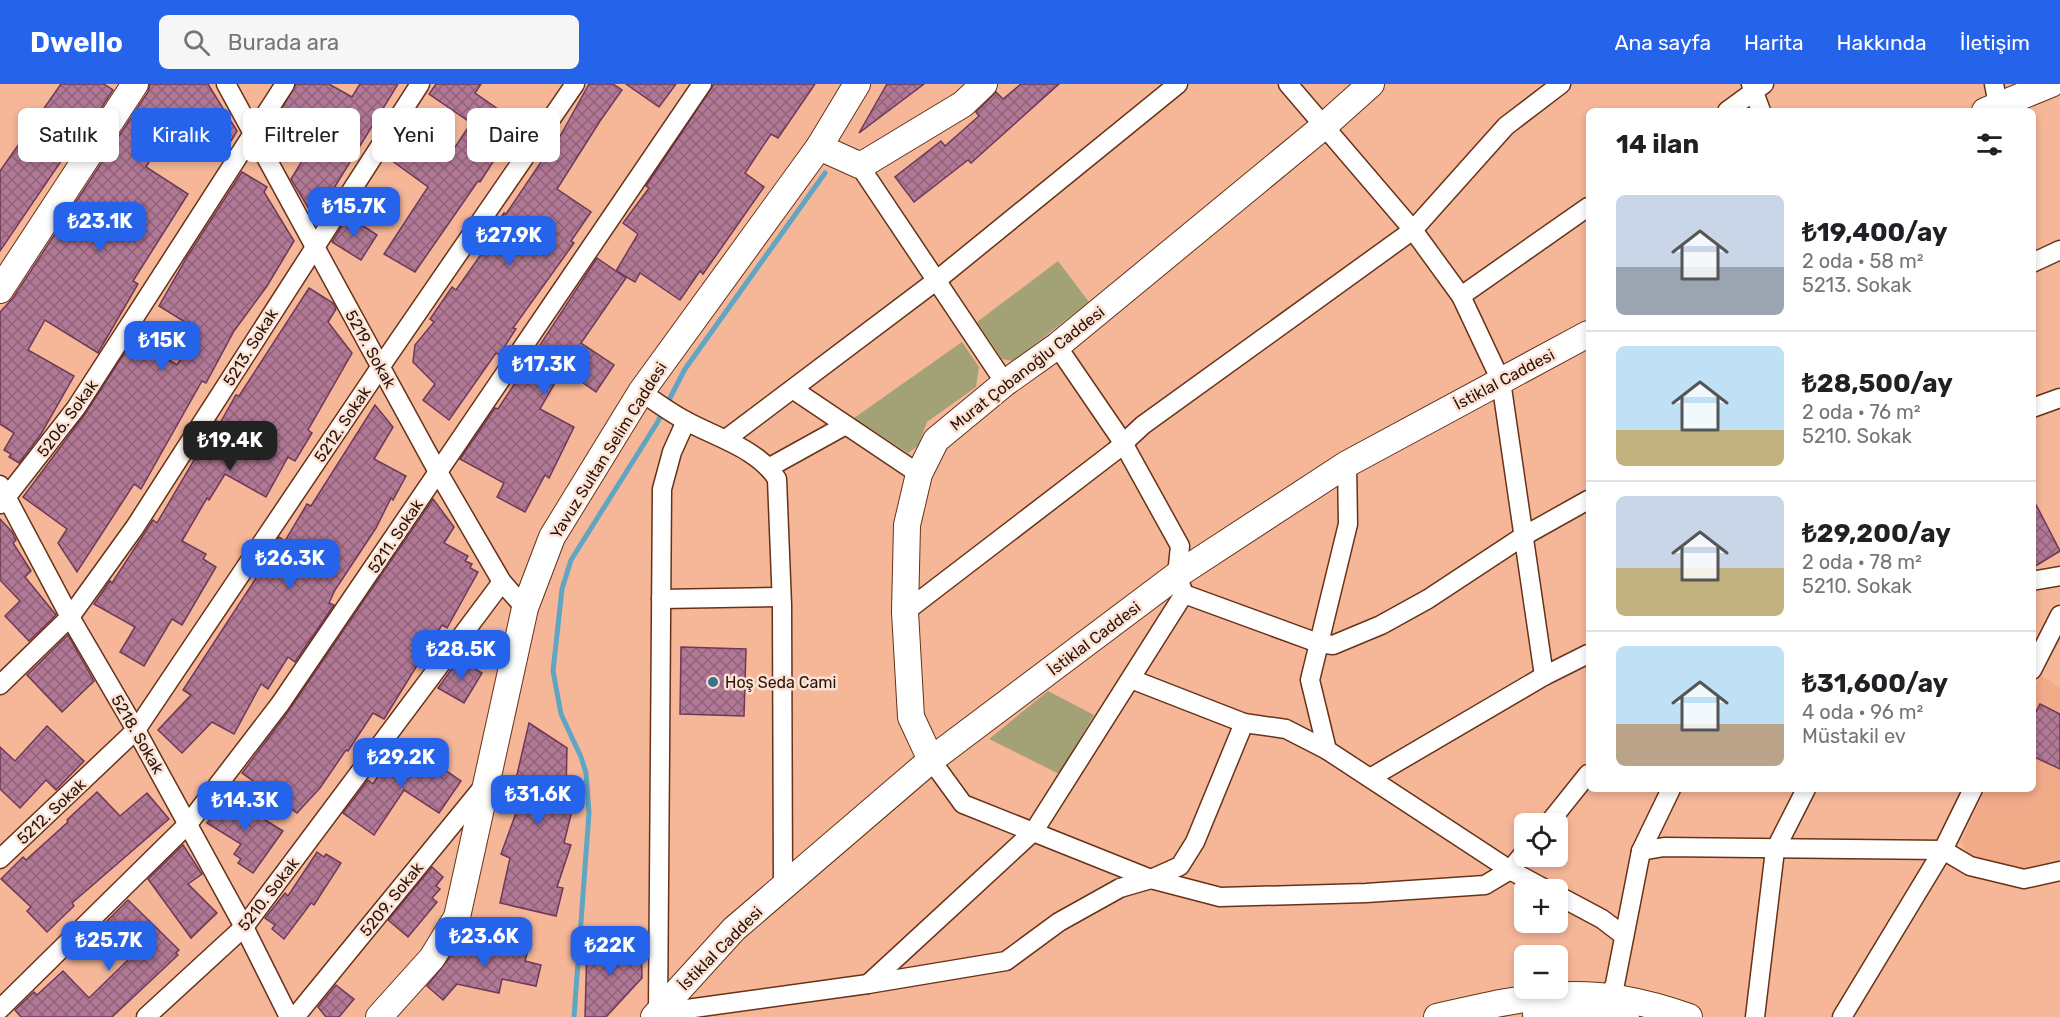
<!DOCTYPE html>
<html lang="tr">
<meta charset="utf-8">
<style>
body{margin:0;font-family:Rubik,sans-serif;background:#f6f6f6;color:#202124;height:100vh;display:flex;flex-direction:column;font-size:22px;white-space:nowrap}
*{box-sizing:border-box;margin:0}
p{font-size:20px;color:#757577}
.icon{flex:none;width:33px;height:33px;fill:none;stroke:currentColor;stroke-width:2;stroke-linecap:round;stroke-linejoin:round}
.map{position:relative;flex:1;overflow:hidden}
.side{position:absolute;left:1586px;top:24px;width:450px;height:684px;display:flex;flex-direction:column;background:#fff;border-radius:9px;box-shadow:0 3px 9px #0003}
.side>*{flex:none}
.top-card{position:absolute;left:18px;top:24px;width:570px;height:54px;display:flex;gap:12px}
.tools{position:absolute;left:1514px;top:729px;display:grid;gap:12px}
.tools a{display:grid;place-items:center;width:54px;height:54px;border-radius:9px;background:#fff;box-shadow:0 3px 9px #0003;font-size:30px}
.price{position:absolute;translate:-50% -51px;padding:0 14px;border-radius:12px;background:#2563eb;color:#fff;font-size:20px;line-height:39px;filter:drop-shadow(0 2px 3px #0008)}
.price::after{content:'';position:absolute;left:50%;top:36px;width:18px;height:14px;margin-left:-9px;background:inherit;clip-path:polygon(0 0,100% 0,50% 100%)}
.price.current{background:#222;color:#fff}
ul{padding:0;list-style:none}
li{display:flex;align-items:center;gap:18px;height:150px;padding:0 30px}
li+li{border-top:2px solid #e0e0e0}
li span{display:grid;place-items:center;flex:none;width:168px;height:120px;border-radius:9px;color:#555}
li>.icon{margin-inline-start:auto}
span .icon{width:72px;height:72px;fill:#fffc;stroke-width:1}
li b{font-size:26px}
h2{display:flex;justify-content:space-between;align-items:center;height:72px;padding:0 30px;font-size:26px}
.chip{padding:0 21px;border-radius:9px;background:#fff;box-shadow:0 3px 9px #0003;font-size:21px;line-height:54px}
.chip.current{background:#2563eb;color:#fff}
header{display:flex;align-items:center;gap:36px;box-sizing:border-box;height:84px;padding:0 30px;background:#2563eb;color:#fff}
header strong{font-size:28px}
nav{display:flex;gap:33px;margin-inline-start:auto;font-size:21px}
.search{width:420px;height:54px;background:#f6f6f6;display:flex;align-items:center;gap:15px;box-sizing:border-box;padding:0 21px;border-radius:9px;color:#757577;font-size:22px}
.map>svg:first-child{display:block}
.built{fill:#f1ab89}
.green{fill:#a3a277}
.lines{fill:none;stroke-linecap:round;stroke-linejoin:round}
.stream{stroke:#60a5c2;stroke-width:5}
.building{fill:url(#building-cross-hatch);stroke:#6e3957;stroke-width:1.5}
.street-casing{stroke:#673217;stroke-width:21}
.secondary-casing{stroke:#673217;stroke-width:28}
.street{stroke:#fff;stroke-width:18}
.secondary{stroke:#fff;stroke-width:26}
.poi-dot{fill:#38748b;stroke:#fce2d5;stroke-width:2}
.labels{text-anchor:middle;stroke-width:5;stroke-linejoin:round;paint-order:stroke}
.street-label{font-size:16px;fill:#2a1408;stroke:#fce2d5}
.poi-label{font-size:16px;fill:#2a1408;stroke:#fce2d5;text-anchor:start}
</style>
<header>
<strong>Dwello</strong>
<div class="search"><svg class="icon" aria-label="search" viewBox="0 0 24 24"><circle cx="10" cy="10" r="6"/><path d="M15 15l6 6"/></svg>Burada ara</div>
<nav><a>Ana sayfa</a><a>Harita</a><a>Hakkında</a><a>İletişim</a></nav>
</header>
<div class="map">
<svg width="2060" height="933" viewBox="0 0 2060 933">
<defs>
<pattern id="building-cross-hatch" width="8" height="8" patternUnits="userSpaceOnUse" patternTransform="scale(1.5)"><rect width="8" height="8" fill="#b27997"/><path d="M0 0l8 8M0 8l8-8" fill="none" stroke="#916279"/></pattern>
</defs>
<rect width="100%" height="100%" fill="#f6b799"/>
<path class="built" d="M 2041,591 L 2060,604 L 2060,780 L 2019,787 L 1970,774 L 1961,758 L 1986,705 L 2032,705 L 2033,608 Z"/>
<g class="green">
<path d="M 1058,177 L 1089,218 L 1013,277 L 1002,275 L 977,238 Z"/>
<path d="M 962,258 L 979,283 L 976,303 L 927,338 L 918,362 L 908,369 L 854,334 Z"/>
<path d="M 1048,607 L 1094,631 L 1059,690 L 989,655 Z"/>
</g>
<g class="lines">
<path class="stream" d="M 574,933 L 589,729 L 586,689 L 581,673 L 561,630 L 553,587 L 562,505 L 571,476 L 657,339 L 685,285 L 825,89"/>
</g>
<g class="building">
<path d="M 61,0 L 104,0 L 113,6 L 94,35 L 91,33 L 0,167 L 0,87 Z"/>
<path d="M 150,0 L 208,0 L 237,47 L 219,77 L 169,45 L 146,83 L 188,110 L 133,197 L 138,200 L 98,269 L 45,236 L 28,266 L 74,292 L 41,350 L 19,379 L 9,373 L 11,370 L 4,366 L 14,349 L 0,340 L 0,228 L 13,214 L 148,8 Z"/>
<path d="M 296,0 L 329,0 L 352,13 L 360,0 L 398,0 L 315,135 L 291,95 L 304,74 L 268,48 Z"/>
<path d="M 436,0 L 481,0 L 475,9 L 521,41 L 503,69 L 500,67 L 480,98 L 478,97 L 415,188 L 384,170 L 428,103 L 387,73 L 404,46 L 446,77 L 471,39 L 429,10 Z"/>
<path d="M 589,0 L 613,0 L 622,6 L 600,37 L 557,105 L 591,128 L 571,157 L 574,159 L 513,244 L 516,245 L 499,271 L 496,269 L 449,336 L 423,316 L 435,300 L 413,278 L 415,261 L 434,238 L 430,235 L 452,203 L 456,206 L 492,155 L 488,153 L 504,129 L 506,130 L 545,72 L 548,74 Z"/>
<path d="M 626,0 L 676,0 L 659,23 Z"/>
<path d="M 714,0 L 815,0 L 778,54 L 771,50 L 745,89 L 764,103 L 703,190 L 700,187 L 680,216 L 640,189 L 635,198 L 616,187 L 638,150 L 623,139 L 649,104 L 646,102 Z"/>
<path d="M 887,0 L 924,0 L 859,49 Z"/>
<path d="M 1021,0 L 1059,0 L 971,79 L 968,76 L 914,118 L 895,93 L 941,57 L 945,62 L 979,32 L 976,28 L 996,8 L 1003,15 Z"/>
<path d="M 242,88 L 267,103 L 264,108 L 294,157 L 267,202 L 234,247 L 206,299 L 202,297 L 141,405 L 134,400 L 77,488 L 58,459 L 67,445 L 23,413 L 85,330 L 134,254 L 177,281 L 198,246 L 159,222 L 187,173 Z"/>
<path d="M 348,132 L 377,151 L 361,176 L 332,158 Z"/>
<path d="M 597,174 L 626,194 L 581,259 L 614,281 L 596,308 L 563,285 L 540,325 L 574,343 L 549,394 L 545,391 L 525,428 L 497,413 L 504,399 L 460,375 L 495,324 L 498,325 Z"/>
<path d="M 309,204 L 333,219 L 336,225 L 328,238 L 352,269 L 308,346 L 312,349 L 295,377 L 288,373 L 266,413 L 225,390 L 209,416 L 207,414 L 182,457 L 206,470 L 203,475 L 216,483 L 182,541 L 172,535 L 144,582 L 120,568 L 135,543 L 94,520 L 110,497 L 112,499 L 153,436 L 157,439 L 217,337 L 220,339 L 236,311 L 239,312 Z"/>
<path d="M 375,321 L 393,343 L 374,375 L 406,392 L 393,416 L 391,414 L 376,444 L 335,506 L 329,519 L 334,521 L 295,578 L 288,573 L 268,605 L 261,600 L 234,650 L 212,638 L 182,669 L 158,646 L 191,611 L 183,606 L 258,491 L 255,489 L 279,453 L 285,457 L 307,420 L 311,422 Z"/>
<path d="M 2032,413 L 2060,467 L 2032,484 Z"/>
<path d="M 433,415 L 454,443 L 444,459 L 468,472 L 465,477 L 472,480 L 470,484 L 478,488 L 447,544 L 442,541 L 384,635 L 373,629 L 348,667 L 346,666 L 320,704 L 297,729 L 242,689 L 285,632 Z"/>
<path d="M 0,435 L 12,448 L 16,456 L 13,459 L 31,487 L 25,493 L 56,531 L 29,557 L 5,532 L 20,517 L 0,496 Z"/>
<path d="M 68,551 L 94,597 L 62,628 L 27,591 Z"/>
<path d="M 681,563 L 746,565 L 744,632 L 680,630 Z"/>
<path d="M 459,575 L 482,589 L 464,619 L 438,604 Z"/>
<path d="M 2040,620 L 2060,630 L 2060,685 L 2032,672 L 2032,635 Z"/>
<path d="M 529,639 L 567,664 L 566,707 L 576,710 L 564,759 L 571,761 L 557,803 L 563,804 L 556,832 L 500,819 L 510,774 L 501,770 L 516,729 L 504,726 L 512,694 L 516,695 Z"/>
<path d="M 47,642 L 84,677 L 56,706 L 46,696 L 20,724 L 0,705 L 0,663 L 15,677 Z"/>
<path d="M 396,664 L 408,672 L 411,668 L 427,678 L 429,675 L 461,697 L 439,729 L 404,706 L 374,751 L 343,729 L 368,696 L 373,700 Z"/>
<path d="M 97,708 L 120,732 L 147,709 L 169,735 L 72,819 L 74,822 L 47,848 L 27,827 L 31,823 L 1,795 L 23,773 L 26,776 L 68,738 L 67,736 Z"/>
<path d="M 225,711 L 283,747 L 253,789 L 238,779 L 241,775 L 234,770 L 241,760 L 207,739 Z"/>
<path d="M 183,761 L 202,790 L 188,800 L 217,829 L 191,854 L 148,795 Z"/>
<path d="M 317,768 L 324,773 L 326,770 L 341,779 L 314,821 L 311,819 L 284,855 L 272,845 L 275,841 L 265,834 L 285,809 L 288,812 Z"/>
<path d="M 432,783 L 443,793 L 436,802 L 440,805 L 432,814 L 437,818 L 408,853 L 388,836 Z"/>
<path d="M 128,816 L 179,866 L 176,869 L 178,871 L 112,933 L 21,933 L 15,926 L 34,908 L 37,911 L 63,887 L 89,914 L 129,875 L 129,871 L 101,843 Z"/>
<path d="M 466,853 L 528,866 L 525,877 L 541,881 L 536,902 L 502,895 L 499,909 L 457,900 L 443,916 L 427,902 Z"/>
<path d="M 587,862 L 641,863 L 642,894 L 606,933 L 585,933 Z"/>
<path d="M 336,901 L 354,915 L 339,933 L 326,933 L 318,923 Z"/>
</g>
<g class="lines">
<defs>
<g id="street">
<path d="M 226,0 L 438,388 L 502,498 L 525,524"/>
<path d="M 1288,0 L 1413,146 L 1461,212 L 1501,297 L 1544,592"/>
<path d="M 1751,0 L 1761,27"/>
<path d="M 1994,0 L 1998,21"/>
<path d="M 1727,27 L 1764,0"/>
<path d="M 859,81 L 1005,299"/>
<path d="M 2032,179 L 2060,166"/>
<path d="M 1461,212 L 1588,123"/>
<path d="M 1057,262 L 1122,357 L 1180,462 L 1177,491 L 1184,510 L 1318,559 L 1333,561 L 1381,541 L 1428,515 L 1522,453 L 1588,416"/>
<path d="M 794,306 L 919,390"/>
<path d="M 641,308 C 656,318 672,330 688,338 C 718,354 758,365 777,395 L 782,521 L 783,803"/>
<path d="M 2032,324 L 2060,314"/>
<path d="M 686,337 L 672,368 L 662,405 L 658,929 L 868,900 L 1006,877 L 1059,838 L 1120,804 L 1151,795 L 1180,782 L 1195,758 L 1244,639"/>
<path d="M 726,355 L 937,196 L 1178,0"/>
<path d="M 770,383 L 844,342"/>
<path d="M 0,401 L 70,533 L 136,646 L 244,843 L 289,933"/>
<path d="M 1,420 L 76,324 L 285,0"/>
<path d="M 2032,497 L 2060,492"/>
<path d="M 661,515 L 781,513"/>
<path d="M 905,528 L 1115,367 L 1143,341 L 1413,146 L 1506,42 L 1561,0"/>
<path d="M 2032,586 L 2060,531"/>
<path d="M 1131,595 L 1244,639 L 1286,645 L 1327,666 L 1510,786 L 1547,806"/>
<path d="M 0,601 L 70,533 L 135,443 L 420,0"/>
<path d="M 1327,666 L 1310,596 L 1348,440 L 1347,380"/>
<path d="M 931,676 L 963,720 L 1151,795 L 1220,813 L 1366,809 L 1485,801 L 1510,786 L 1524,769"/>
<path d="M 1370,694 L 1544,592 L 1588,570"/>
<path d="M 1548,740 L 1588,690"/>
<path d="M 1641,767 L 1664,763 L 1943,766 L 1970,782 L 2024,795 L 2060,787"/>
<path d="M 0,775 L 136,646 L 381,282 L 575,0"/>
<path d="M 1557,811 L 1602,835 L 1623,851"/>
<path d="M 868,900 L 1034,747 L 1184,510"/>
<path d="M 1610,911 L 1615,900 L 1641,767 L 1671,705"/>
<path d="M 0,925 L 188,740 L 280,620 L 702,0"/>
<path d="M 146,933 L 244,843 L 502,498"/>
<path d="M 295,933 L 483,703"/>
<path d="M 1755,933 L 1775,766 L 1806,705"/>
<path d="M 1842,933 L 1943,766 L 1973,705"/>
</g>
<g id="secondary">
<path d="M 1985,27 L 2051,0"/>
<path d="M 819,63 L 859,81 L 867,78 L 963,20 L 984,0"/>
<path d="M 0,206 L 135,0"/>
<path d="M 931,676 L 911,633 L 905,528 L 907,441 L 919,390 L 936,356 L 1005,299 L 1057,262 L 1324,42 L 1371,0"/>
<path d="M 1536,930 L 1562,926 L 1626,933"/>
<path d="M 379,933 L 432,874 L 457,833 L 525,524 L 552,453 L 641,308 L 819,63 L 857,0"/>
<path d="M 654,933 L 734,845 L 931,676 L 1177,491 L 1347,380 L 1588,250"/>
<path d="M 1437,933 C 1536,910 1591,898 1689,933"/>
</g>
</defs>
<use href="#street" class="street-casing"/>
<use href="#secondary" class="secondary-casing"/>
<use href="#street" class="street"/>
<use href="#secondary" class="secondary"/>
</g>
<circle class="poi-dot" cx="713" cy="598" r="6"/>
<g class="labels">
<g class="street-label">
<text transform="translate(250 263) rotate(-58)" y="6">5213. Sokak</text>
<text transform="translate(371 265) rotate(61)" y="6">5219. Sokak</text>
<text transform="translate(1027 284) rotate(-38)" y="6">Murat Çobanoğlu Caddesi</text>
<text transform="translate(1504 295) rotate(-28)" y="6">İstiklal Caddesi</text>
<text transform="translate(67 334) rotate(-54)" y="6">5206. Sokak</text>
<text transform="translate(342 340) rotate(-56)" y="6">5212. Sokak</text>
<text transform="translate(608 366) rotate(-58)" y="6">Yavuz Sultan Selim Caddesi</text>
<text transform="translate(395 452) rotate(-56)" y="6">5211. Sokak</text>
<text transform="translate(1094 554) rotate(-37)" y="6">İstiklal Caddesi</text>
<text transform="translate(138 650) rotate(60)" y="6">5218. Sokak</text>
<text transform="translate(51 727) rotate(-43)" y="6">5212. Sokak</text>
<text transform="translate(268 810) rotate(-52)" y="6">5210. Sokak</text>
<text transform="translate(391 815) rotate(-51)" y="6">5209. Sokak</text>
<text transform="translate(720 864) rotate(-45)" y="6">İstiklal Caddesi</text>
</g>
<g class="poi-label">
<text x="725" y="604">Hoş Seda Cami</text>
</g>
</g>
</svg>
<div class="tools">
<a><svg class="icon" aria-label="locate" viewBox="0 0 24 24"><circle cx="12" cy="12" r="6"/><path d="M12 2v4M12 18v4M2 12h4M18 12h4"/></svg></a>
<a>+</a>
<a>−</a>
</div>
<b class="price" style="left:354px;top:154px">₺15.7K</b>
<b class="price" style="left:100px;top:169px">₺23.1K</b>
<b class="price" style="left:509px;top:183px">₺27.9K</b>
<b class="price" style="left:162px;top:288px">₺15K</b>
<b class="price" style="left:544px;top:312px">₺17.3K</b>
<b class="price current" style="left:230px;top:388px">₺19.4K</b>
<b class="price" style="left:290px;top:506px">₺26.3K</b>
<b class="price" style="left:461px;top:597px">₺28.5K</b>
<b class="price" style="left:401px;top:705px">₺29.2K</b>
<b class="price" style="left:538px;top:742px">₺31.6K</b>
<b class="price" style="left:245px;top:748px">₺14.3K</b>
<b class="price" style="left:484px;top:884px">₺23.6K</b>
<b class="price" style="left:109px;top:888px">₺25.7K</b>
<b class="price" style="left:610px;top:893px">₺22K</b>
<div class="top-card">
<a class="chip">Satılık</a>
<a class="chip current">Kiralık</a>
<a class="chip">Filtreler</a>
<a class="chip">Yeni</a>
<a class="chip">Daire</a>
</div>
<section class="side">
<h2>14 ilan<svg class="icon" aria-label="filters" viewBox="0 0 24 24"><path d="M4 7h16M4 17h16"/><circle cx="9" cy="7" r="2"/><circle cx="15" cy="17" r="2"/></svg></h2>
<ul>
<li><span style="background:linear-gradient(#c9d6e8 60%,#9aa5b1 0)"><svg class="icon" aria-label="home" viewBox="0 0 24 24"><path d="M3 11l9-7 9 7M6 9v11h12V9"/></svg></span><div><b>₺19,400/ay</b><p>2 oda · 58 m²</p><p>5213. Sokak</p></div></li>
<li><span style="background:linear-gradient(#bfe0f5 70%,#c2b280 0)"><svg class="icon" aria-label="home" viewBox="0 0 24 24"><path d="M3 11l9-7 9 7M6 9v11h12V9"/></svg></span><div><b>₺28,500/ay</b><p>2 oda · 76 m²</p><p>5210. Sokak</p></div></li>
<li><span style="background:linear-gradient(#c9d6e8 60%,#c2b280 0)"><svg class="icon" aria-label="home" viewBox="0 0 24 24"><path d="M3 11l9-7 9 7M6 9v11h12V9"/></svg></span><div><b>₺29,200/ay</b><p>2 oda · 78 m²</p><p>5210. Sokak</p></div></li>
<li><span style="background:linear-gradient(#bfe0f5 65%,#b9a48a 0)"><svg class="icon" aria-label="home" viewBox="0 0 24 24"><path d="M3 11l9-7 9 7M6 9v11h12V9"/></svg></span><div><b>₺31,600/ay</b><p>4 oda · 96 m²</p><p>Müstakil ev</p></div></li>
</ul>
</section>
</div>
